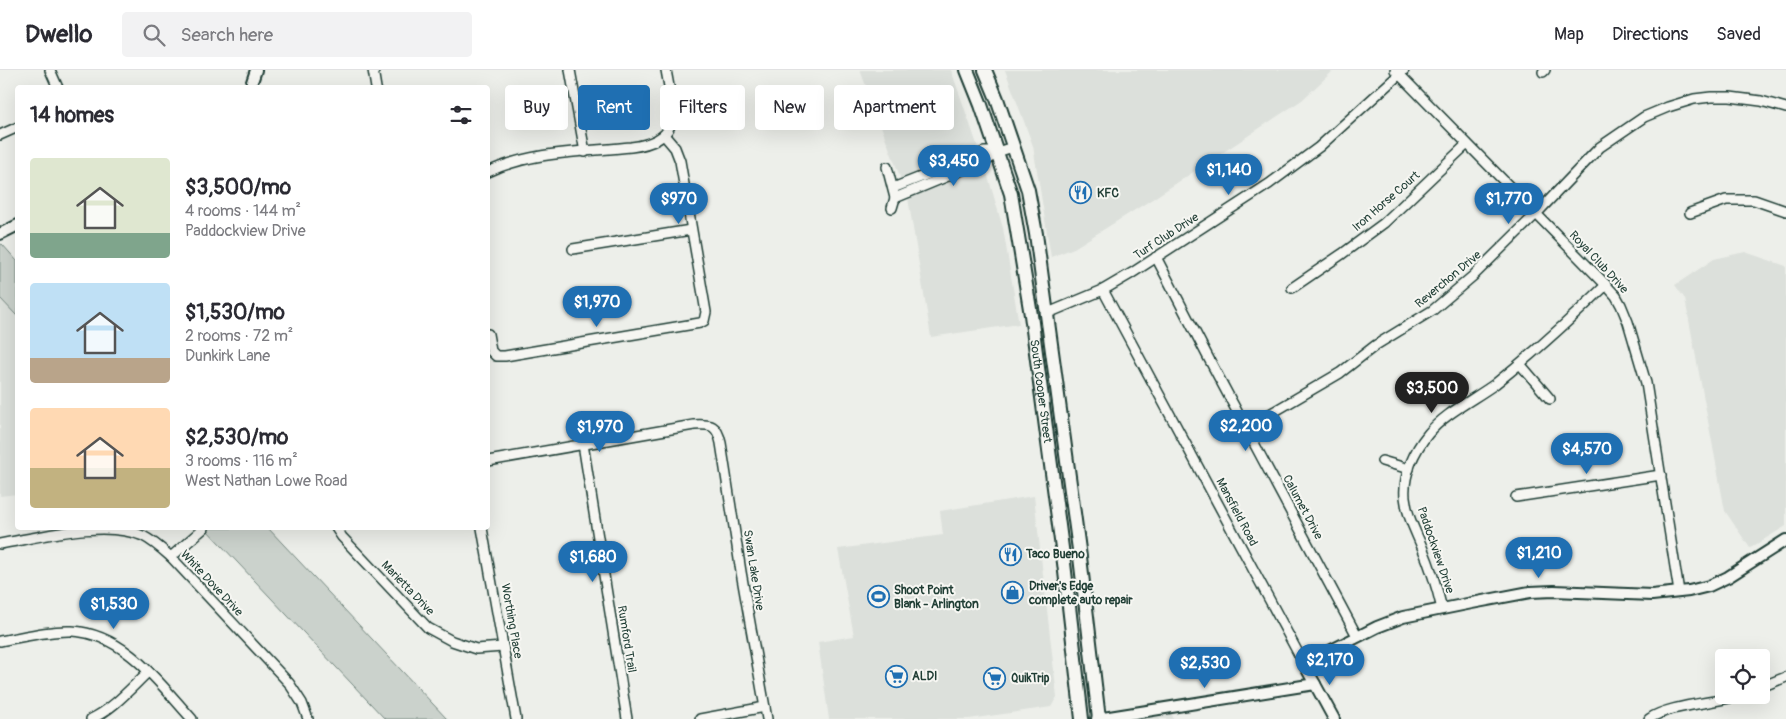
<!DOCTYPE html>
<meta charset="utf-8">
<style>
body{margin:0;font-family:Pangolin,sans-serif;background:#f2f2f3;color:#2b2b33;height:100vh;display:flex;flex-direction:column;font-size:19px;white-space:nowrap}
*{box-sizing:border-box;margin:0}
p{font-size:16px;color:#7c7c81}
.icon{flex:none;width:28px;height:28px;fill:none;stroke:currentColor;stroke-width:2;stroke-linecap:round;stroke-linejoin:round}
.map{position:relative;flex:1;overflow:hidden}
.drawer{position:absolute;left:15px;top:15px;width:475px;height:445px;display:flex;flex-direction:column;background:#fff;border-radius:5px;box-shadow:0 5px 20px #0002}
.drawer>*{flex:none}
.banner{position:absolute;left:505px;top:15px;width:475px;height:45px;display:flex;gap:10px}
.tools{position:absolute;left:1715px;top:579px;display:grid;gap:10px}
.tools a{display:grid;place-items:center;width:55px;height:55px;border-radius:5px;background:#fff;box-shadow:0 5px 20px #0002;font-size:25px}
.price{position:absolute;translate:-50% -42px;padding:0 11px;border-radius:18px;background:#1f6fb2;color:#fff;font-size:16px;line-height:32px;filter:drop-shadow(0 1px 2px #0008)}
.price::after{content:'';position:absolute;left:50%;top:30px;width:15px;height:11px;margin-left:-8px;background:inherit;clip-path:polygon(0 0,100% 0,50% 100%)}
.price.current{background:#222;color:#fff}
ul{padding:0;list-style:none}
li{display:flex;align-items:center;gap:15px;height:125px;padding:0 15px}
li span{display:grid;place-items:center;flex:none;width:140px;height:100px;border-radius:5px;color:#555}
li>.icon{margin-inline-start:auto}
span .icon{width:60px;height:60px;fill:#fffc;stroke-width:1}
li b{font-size:21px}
h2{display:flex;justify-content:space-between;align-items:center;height:60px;padding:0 15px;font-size:21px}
.chip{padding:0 18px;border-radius:5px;background:#fff;box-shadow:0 5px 20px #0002;font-size:18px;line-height:45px}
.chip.current{background:#1f6fb2;color:#fff}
header{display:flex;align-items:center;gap:30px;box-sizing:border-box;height:70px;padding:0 25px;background:#fff;border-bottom:1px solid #e1e1e2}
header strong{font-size:24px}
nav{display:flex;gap:28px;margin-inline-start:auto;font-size:18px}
.search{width:350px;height:45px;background:#f2f2f3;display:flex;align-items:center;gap:12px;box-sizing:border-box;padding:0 18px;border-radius:5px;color:#7c7c81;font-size:19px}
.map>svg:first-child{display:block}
.built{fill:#dce0db}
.green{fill:#cbd2cc;stroke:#758880}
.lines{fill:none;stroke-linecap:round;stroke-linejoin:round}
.minor-casing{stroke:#1f3d34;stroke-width:12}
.tertiary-casing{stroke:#1f3d34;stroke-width:14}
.primary-casing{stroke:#1f3d34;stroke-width:16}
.minor{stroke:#f6f6f2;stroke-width:9}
.tertiary{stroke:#f6f6f2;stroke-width:10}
.primary{stroke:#f6f6f2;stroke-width:12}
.labels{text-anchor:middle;stroke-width:4;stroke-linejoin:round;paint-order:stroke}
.poi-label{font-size:12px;font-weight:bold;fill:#1f3d34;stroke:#f6f6f2;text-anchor:start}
.street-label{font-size:12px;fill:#1f3d34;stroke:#f6f6f2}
</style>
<header>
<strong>Dwello</strong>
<div class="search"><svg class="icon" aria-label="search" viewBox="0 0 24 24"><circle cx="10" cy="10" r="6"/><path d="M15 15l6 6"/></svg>Search here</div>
<nav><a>Map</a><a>Directions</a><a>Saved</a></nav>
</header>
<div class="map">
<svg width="1786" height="649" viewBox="0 0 1786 649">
<rect width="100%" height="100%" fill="#edefea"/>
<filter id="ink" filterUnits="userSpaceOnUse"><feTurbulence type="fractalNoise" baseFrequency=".02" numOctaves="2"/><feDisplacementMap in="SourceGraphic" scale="10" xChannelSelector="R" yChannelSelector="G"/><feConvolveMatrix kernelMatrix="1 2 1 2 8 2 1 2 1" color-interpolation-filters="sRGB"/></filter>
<g filter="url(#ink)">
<g class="built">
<path d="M 860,0 L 951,0 L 987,103 L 1003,158 L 1019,254 L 931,267 L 908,128 Z"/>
<path d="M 1005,0 L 1334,0 L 1302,30 L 1154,128 L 1074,178 L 1051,187 L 1033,76 Z"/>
<path d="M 1745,182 L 1786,196 L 1786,456 L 1750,478 L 1725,441 L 1685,229 L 1675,215 L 1714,189 Z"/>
<path d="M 0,228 L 18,246 L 17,424 L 0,426 Z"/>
<path d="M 1034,426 L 1057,627 L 1051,637 L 969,649 L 829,649 L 818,572 L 854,566 L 838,479 L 943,465 L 940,441 Z"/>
<path d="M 1172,642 L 1173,649 L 1131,649 Z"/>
</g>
<g class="green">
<path d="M 2,174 L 17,191 L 17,246 L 0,228 L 0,175 Z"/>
<path d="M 205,458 L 268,458 L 447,649 L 385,649 Z"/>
</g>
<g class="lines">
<defs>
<g id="minor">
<path d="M 50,0 L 58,18"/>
<path d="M 373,0 L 376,18"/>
<path d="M 570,0 L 585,82"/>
<path d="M 1395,0 L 1606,215 L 1616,226 L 1621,235 L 1628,252 L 1646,313 L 1679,522"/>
<path d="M 1543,2 L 1545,0"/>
<path d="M 0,65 L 18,57"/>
<path d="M 887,97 L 895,128 L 892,138"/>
<path d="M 488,102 C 532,81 583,82 631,77 C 685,70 673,41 666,0"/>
<path d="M 893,118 L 984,82 L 997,82 L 1013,77"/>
<path d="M 895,128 L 989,89 L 997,82"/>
<path d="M 1690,143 L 1726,130 L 1754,130 L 1786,141"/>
<path d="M 573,179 L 691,160"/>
<path d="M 1156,187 L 1209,289 L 1357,566"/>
<path d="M 1292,218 L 1342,184 L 1384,153 L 1467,74"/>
<path d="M 1103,220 L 1304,594"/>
<path d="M 1048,243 L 1103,220 L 1132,203 L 1269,114 L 1319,77 L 1404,0"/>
<path d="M 488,264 L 491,281 L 496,286 L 505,286 L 700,253 L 704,251 L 706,242 L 680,91 L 675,78 L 664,65"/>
<path d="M 1520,294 L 1550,329"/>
<path d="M 1246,358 L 1340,303 L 1376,275 L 1433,240 L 1473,206 L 1536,144 L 1600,77 L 1644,47 L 1668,37 L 1694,29 L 1711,27 L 1730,27 L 1761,31 L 1786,38"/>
<path d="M 583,374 L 627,649"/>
<path d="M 488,391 L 694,355 C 712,354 717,355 721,373 L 741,502 L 767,649"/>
<path d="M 1382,391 L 1409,399"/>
<path d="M 1516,427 L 1661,405"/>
<path d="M 336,458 L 342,467 L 428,558 L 452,571 L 476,579 L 503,577"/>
<path d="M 482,458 L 516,649"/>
<path d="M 0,474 C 40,467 105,449 143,466 C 153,471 162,479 171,487 L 289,613 L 302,633 L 308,649"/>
<path d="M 171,487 L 204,458"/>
<path d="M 1442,539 C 1437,518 1431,498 1422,477 C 1415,460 1407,446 1405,427 C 1403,405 1414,381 1428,364 C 1445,343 1473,330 1495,314 C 1534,283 1570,250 1606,215"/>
<path d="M 0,571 C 23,567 48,560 72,561 C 125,564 159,613 192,649"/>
<path d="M 1761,617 L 1786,607"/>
<path d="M 91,649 C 113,639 130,619 148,602"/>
<path d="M 700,649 L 765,637"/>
<path d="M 1649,649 C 1668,635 1716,633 1742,625"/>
</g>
<g id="tertiary">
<path d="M 250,18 L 256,0"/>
<path d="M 0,164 L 18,155"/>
<path d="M 1097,649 L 1315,614"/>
<path d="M 1334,649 L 1304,594 L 1377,557 L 1403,547 L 1472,533 L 1530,522 L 1554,521 L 1652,525 L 1689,521 L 1709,516 L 1728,507 L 1786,470"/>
</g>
<g id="primary">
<path id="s1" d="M 967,0 L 981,35 L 1011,124 L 1031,245 L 1064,493 L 1082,649"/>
<path d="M 985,0 L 997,29 L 1028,120 L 1036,164 L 1080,487 L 1099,649"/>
</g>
</defs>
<use href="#minor" class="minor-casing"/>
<use href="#tertiary" class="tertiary-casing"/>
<use href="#primary" class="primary-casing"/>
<use href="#minor" class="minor"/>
<use href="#tertiary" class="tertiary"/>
<use href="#primary" class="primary"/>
</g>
</g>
<defs>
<symbol id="restaurant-ring" viewBox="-11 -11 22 22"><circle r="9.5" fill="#f6f6f2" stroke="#1f6fb2" stroke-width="1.5"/><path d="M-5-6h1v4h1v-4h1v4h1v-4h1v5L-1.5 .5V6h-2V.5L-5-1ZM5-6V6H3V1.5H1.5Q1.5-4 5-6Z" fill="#1f6fb2"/></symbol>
<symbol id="shop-ring" viewBox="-11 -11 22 22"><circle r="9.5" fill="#f6f6f2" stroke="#1f6fb2" stroke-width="1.5"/><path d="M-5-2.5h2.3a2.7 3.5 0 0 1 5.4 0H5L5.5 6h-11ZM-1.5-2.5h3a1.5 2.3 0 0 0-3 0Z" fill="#1f6fb2"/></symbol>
<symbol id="stadium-ring" viewBox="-11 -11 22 22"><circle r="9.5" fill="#f6f6f2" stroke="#1f6fb2" stroke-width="1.5"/><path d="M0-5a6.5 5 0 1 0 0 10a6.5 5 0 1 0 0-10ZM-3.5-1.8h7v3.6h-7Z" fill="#1f6fb2"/></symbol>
<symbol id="supermarket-ring" viewBox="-11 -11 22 22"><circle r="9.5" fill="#f6f6f2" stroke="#1f6fb2" stroke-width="1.5"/><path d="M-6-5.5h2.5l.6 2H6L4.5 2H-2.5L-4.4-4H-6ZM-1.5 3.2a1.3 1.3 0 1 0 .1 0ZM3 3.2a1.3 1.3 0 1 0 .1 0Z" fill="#1f6fb2"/></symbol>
</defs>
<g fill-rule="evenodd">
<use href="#restaurant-ring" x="1068" y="110" width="25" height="25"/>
<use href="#restaurant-ring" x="998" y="472" width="25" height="25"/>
<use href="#shop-ring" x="1000" y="510" width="25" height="25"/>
<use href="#stadium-ring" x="866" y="514" width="25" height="25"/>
<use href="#supermarket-ring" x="884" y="594" width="25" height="25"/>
<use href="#supermarket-ring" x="982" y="596" width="25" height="25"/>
</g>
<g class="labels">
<g class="poi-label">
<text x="1097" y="127">KFC</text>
<text x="1026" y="488">Taco Bueno</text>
<text x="1029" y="520">Driver's Edge<tspan x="1029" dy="14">complete auto repair</tspan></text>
<text x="894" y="524">Shoot Point<tspan x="894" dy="14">Blank - Arlington</tspan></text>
<text x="912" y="610">ALDI</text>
<text x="1011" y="612">QuikTrip</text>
</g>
<g class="street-label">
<text transform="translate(1386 131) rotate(-41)" y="4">Iron Horse Court</text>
<text transform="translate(1166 166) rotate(-33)" y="4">Turf Club Drive</text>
<text transform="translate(1599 192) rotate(47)" y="4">Royal Club Drive</text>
<text transform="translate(1448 209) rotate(-40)" y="4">Reverchon Drive</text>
<text dy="4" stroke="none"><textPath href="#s1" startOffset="331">South Cooper Street</textPath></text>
<text transform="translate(1303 437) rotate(62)" y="4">Calumet Drive</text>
<text transform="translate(1237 442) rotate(62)" y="4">Mansfield Road</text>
<text transform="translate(1436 480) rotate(71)" y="4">Paddockview Drive</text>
<text transform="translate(754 500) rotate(81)" y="4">Swan Lake Drive</text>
<text transform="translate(212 513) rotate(47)" y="4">White Dove Drive</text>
<text transform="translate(408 518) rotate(46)" y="4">Marietta Drive</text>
<text transform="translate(512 551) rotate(80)" y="4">Worthing Place</text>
<text transform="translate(627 569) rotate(81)" y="4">Rumford Trail</text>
</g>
</g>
</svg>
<div class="tools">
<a><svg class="icon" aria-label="locate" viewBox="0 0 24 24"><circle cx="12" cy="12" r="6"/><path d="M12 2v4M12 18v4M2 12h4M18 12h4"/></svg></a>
</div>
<b class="price" style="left:954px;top:117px">$3,450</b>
<b class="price" style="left:1229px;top:126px">$1,140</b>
<b class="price" style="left:679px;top:155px">$970</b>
<b class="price" style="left:1509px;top:155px">$1,770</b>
<b class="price" style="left:597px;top:258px">$1,970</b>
<b class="price current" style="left:1432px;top:344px">$3,500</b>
<b class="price" style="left:1246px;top:382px">$2,200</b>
<b class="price" style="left:600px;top:383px">$1,970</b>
<b class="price" style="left:1587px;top:405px">$4,570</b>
<b class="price" style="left:1539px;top:509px">$1,210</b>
<b class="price" style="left:593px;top:513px">$1,680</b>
<b class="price" style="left:114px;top:560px">$1,530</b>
<b class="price" style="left:1330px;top:616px">$2,170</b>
<b class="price" style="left:1205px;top:619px">$2,530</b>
<div class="banner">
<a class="chip">Buy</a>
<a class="chip current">Rent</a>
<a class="chip">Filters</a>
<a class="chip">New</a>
<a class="chip">Apartment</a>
</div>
<section class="drawer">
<h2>14 homes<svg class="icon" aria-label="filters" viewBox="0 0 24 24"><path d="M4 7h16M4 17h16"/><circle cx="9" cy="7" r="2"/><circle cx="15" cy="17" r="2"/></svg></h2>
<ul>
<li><span style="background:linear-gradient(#dfe7d0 75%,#7fa58c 0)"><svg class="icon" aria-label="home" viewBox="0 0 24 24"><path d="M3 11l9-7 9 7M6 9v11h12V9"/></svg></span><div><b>$3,500/mo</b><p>4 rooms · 144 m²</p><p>Paddockview Drive</p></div></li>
<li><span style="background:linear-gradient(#bfe0f5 75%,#b9a48a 0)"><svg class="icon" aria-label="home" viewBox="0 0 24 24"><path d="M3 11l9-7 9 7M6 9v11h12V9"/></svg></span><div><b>$1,530/mo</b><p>2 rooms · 72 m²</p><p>Dunkirk Lane</p></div></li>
<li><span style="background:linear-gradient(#ffd9b3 60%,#c2b280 0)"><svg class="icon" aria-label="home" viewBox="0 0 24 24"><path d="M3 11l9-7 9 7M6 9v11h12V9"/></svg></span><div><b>$2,530/mo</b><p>3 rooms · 116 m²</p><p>West Nathan Lowe Road</p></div></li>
</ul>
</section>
</div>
